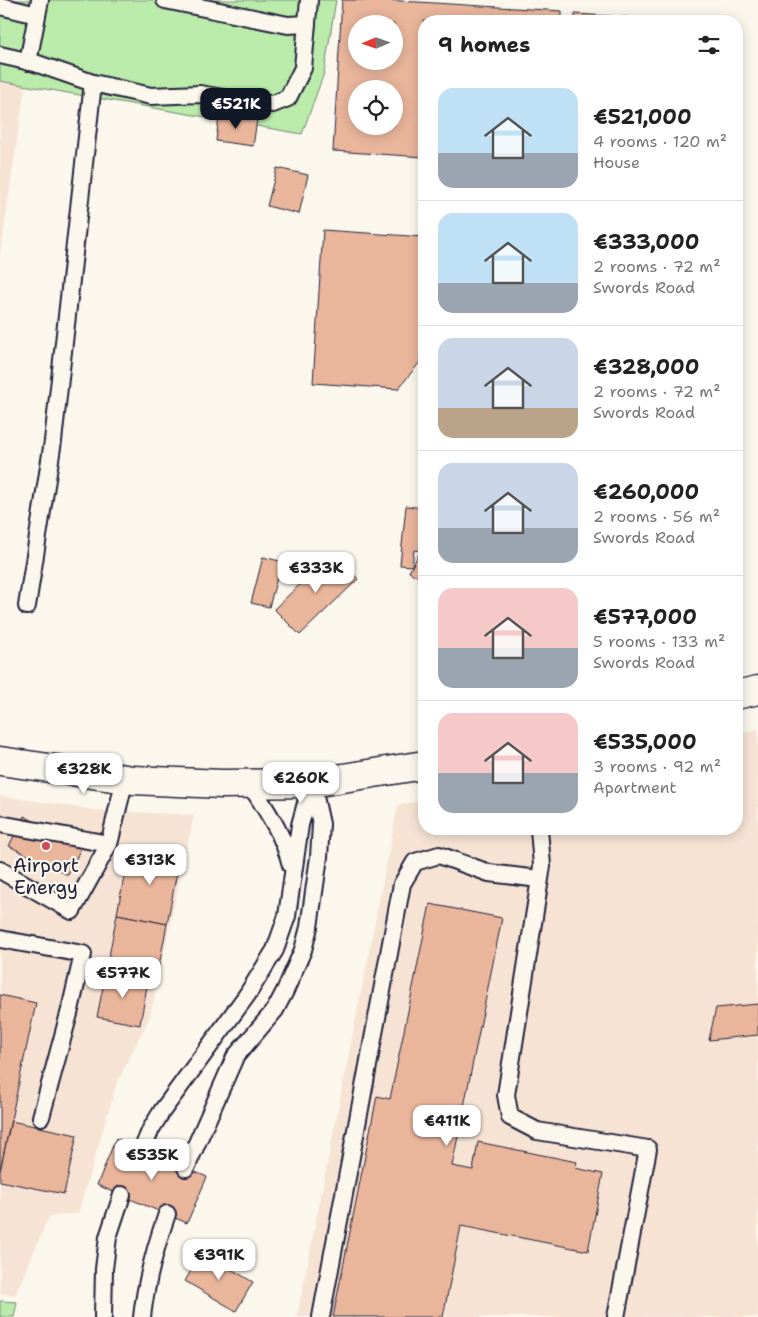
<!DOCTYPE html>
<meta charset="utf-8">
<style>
body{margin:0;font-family:"Shantell Sans",sans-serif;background:#f2f2f2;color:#222;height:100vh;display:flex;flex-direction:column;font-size:19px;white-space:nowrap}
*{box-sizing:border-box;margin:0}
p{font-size:16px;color:#767676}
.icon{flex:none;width:28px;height:28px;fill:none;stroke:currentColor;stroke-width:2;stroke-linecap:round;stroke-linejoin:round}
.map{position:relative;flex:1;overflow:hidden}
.details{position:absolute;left:418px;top:15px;width:325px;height:820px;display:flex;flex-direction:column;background:#fff;border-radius:20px;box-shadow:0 2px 12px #0003}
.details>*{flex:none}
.needle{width:32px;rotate:268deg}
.tools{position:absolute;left:348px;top:15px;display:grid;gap:10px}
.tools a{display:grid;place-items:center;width:55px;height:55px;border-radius:50%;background:#fff;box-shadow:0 2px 12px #0003;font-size:25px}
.price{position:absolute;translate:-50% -42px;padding:0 11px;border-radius:10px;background:#fff;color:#222;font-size:16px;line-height:32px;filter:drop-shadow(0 1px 2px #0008)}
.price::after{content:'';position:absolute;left:50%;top:30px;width:15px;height:11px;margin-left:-8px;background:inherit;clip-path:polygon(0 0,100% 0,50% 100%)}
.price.on{background:#111827;color:#fff}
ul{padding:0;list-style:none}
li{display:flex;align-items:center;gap:15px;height:125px;padding:0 20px}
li+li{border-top:1px solid #e0e0e0}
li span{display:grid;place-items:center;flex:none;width:140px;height:100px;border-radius:15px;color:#555}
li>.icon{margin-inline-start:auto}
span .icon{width:60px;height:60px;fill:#fffc;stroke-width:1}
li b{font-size:21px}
h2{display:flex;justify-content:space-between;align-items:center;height:60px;padding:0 20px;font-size:21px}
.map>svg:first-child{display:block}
.built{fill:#f6e3d4}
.green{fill:#bbebaa;stroke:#6e8672}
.building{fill:#e9b59b;stroke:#22223b;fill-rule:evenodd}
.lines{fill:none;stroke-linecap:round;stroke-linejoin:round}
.service-casing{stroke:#22223b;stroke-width:20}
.secondary-casing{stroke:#22223b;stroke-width:31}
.service{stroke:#fbf7ec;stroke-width:16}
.secondary{stroke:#fbf7ec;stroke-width:28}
.poi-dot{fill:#d1495b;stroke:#fbf7ec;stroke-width:2}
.labels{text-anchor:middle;stroke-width:4.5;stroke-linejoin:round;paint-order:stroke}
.poi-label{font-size:19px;fill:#22223b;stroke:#fbf7ec}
</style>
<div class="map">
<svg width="758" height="1317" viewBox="0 0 758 1317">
<rect width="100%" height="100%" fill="#fbf7ec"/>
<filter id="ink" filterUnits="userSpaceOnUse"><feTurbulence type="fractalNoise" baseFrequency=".02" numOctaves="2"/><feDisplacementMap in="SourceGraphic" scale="10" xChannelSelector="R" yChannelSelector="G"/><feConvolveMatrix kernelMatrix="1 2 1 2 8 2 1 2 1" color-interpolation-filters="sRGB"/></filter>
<g filter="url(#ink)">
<g class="built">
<path d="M 0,81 L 25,86 L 0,256 Z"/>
<path d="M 758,729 L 758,1317 L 297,1317 L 398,805 L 424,801 L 424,829 L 736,829 L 736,734 Z"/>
<path d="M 0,796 L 95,810 L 194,815 L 150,1016 L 117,1083 L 78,1213 L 49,1217 L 15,1295 L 0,1293 Z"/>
</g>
<g class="green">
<path d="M 0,0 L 336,0 L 324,73 L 302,134 L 0,81 Z"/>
<path d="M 0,1301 L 17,1302 L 14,1317 L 0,1317 Z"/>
</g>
<g class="building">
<path d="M 342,0 L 386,0 L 562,11 L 562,21 L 424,21 L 424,157 L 333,151 ZM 356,24 L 394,24 L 394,61 L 356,61 ZM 356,89 L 394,89 L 394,126 L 356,126 Z"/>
<path d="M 575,14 L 690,21 L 575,21 Z"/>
<path d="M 219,115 L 257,120 L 253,146 L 216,141 Z"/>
<path d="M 277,168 L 308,175 L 299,214 L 267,206 Z"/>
<path d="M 323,230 L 424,237 L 424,302 L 420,362 L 398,389 L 313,383 Z"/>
<path d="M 406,506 L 424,508 L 420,551 L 414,550 L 412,566 L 400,565 Z"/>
<path d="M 424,544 L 424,580 L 409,572 Z"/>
<path d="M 333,553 L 358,579 L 300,635 L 274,609 Z"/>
<path d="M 263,557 L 300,566 L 295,583 L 277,578 L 269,607 L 251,603 Z"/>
<path d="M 24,816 L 82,846 L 68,875 L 9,846 Z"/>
<path d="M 161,847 L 181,851 L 167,924 L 117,914 L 126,866 Z"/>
<path d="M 430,904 L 502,918 L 452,1166 L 473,1170 L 478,1142 L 577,1162 L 575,1168 L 603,1174 L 588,1251 L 461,1226 L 443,1317 L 333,1317 L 377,1096 L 390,1099 Z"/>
<path d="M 117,914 L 167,924 L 156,982 L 106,972 Z"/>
<path d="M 106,972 L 148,981 L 140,1025 L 97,1017 Z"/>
<path d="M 0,995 L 36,1003 L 0,1171 Z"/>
<path d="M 758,1004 L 758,1035 L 709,1040 L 716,1008 Z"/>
<path d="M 11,1121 L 77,1135 L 64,1194 L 0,1181 L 0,1171 Z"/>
<path d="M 116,1138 L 207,1177 L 187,1223 L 97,1185 Z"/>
<path d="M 202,1252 L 253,1282 L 236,1311 L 185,1281 Z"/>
</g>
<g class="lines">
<defs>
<g id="service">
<path d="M 165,0 L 288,25 L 307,24"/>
<path d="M 0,6 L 37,15"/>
<path d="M 0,55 L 35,63 L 93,83 L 53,441 L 27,606"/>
<path d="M 28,62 L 40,0"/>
<path d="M 93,83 L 151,96 L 200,94 L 251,103 L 273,104 L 288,98 L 303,68 L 309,0"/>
<path d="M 250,784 C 267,811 283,834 291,865"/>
<path d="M 0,824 L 109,844 L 125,779"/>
<path d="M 539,829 L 542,866 L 506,1095 L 510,1117 L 537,1131 L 648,1149 L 616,1317"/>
<path d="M 0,870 L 72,911 L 109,844"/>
<path d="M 0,939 L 83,954 L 70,1010 L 41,1117"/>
<path d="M 142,1150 L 151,1129 L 162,1111 L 247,995 L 275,950 L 287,916 L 300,825 L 311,785"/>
<path d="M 186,1168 L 235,1057 L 275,1010 L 285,991 L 303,950 L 309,927 L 319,857 L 321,824 L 312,783"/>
<path d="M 103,1317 L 104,1269 L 108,1237 L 122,1195"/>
<path d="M 142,1317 C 146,1281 155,1248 167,1214"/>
<path d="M 321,1317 L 402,884 L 415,862 L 439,855 L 489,873 L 539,879"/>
</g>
<g id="secondary">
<path d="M 736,695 L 758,690"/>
<path d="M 0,761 L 133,780 L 222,784 L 312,783 L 424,765"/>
</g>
</defs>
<use href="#service" class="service-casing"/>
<use href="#secondary" class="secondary-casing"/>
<use href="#service" class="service"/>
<use href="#secondary" class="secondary"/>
</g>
</g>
<circle class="poi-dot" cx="46" cy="846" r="5"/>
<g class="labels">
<g class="poi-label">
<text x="46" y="872">Airport<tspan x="46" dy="22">Energy</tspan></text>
</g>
</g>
</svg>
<div class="tools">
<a><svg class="needle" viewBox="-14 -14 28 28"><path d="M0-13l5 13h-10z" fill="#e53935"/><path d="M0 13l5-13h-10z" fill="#767676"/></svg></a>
<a><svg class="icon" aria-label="locate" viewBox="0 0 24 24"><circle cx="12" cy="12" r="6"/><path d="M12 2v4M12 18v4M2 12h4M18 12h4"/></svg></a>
</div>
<b class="price on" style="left:236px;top:130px">€521K</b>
<b class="price" style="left:316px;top:594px">€333K</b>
<b class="price" style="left:84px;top:795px">€328K</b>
<b class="price" style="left:301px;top:804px">€260K</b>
<b class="price" style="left:150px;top:886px">€313K</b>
<b class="price" style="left:123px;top:999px">€577K</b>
<b class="price" style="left:447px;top:1147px">€411K</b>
<b class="price" style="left:152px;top:1181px">€535K</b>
<b class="price" style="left:219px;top:1281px">€391K</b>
<section class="details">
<h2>9 homes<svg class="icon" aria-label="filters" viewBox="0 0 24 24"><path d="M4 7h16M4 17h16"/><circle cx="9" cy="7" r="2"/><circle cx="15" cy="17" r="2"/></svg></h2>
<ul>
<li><span style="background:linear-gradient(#bfe0f5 65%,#9aa5b1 0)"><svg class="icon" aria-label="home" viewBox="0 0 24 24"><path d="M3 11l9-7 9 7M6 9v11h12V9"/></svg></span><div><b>€521,000</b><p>4 rooms · 120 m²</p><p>House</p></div></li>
<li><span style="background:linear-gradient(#bfe0f5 70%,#9aa5b1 0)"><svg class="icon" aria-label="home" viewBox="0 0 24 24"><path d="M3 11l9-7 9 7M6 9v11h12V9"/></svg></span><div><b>€333,000</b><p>2 rooms · 72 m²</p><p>Swords Road</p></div></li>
<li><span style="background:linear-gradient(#c9d6e8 70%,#b9a48a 0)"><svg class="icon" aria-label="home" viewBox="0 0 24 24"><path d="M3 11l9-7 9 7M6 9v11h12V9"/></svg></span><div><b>€328,000</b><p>2 rooms · 72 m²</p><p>Swords Road</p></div></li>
<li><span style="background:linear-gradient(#c9d6e8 65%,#9aa5b1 0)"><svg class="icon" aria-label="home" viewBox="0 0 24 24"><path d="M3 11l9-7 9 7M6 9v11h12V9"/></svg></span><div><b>€260,000</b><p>2 rooms · 56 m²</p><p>Swords Road</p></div></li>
<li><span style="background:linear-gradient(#f6c9c9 60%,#9aa5b1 0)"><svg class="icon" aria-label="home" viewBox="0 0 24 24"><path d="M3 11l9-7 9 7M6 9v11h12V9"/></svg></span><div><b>€577,000</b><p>5 rooms · 133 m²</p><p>Swords Road</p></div></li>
<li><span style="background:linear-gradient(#f6c9c9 60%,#9aa5b1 0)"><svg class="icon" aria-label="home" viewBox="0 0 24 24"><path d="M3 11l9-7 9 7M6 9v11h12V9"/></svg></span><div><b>€535,000</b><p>3 rooms · 92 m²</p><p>Apartment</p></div></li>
</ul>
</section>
</div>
